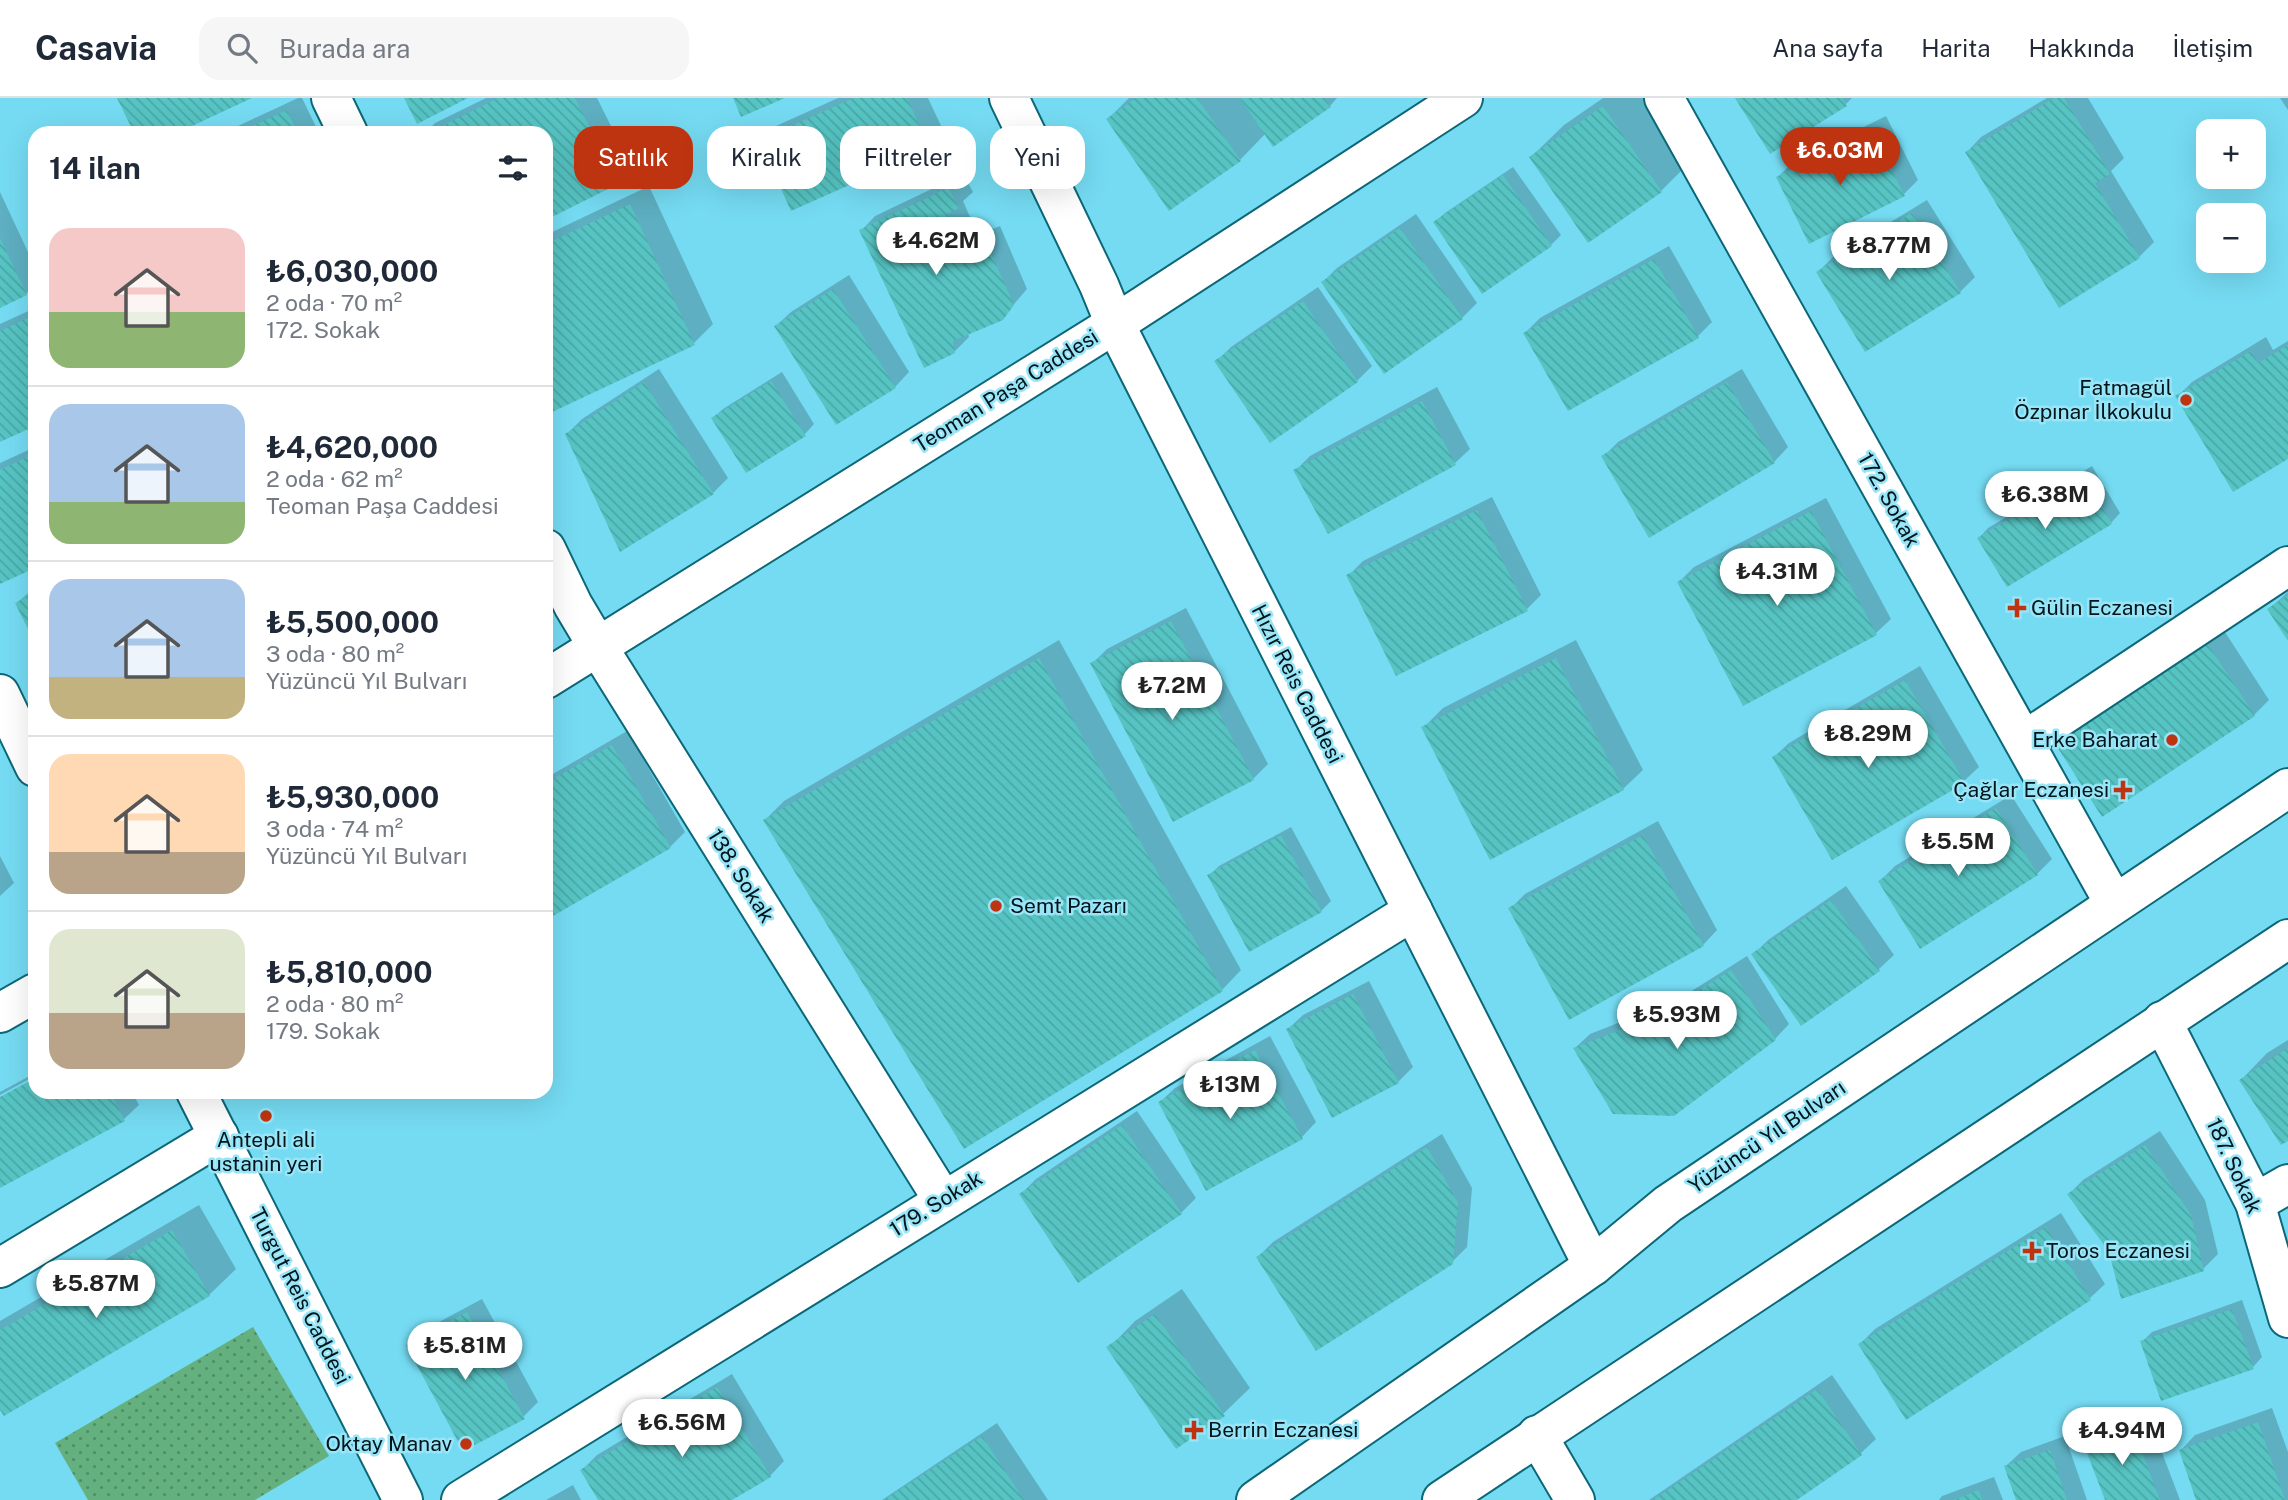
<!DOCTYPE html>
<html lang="tr">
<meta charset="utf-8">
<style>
body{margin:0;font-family:"Public Sans",sans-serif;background:#f6f6f7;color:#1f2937;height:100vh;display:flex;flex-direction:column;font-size:26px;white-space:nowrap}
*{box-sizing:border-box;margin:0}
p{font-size:23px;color:#747a83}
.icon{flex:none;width:38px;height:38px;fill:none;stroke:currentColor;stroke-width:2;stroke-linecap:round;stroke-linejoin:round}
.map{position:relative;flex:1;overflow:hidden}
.drawer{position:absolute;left:28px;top:28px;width:525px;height:973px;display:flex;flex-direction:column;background:#fff;border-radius:21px;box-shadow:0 7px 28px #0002}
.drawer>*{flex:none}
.top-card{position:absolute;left:574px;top:28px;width:665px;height:63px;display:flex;gap:14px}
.buttons{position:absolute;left:2196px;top:21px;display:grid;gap:14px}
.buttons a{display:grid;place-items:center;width:70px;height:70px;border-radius:14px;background:#fff;box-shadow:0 7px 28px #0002;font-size:35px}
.price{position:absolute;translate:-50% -60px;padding:0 16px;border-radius:24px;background:#fff;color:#222;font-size:23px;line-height:46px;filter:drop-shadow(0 2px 4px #0008)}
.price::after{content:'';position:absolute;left:50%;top:42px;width:21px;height:16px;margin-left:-10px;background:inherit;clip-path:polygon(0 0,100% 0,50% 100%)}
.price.selected{background:#be3410;color:#fff}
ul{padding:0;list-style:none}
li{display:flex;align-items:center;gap:21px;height:175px;padding:0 21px}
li+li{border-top:2px solid #e0e1e3}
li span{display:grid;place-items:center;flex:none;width:196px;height:140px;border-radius:21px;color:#555}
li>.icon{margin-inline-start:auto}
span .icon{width:84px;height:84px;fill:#fffc;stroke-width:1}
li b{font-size:30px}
h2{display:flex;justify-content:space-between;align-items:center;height:84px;padding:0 21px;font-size:30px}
.pill{padding:0 24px;border-radius:21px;background:#fff;box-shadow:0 7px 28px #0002;font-size:24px;line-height:63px}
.pill.selected{background:#be3410;color:#fff}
header{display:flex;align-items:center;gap:42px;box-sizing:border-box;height:98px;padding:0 35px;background:#fff;border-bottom:2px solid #e0e1e3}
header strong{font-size:33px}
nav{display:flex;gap:38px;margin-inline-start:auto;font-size:24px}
.search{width:490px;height:63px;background:#f6f6f7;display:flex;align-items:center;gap:18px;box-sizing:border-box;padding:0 24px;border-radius:21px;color:#747a83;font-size:26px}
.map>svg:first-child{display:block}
.park{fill:url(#park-dots)}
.shadow{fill:#0003}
.building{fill:url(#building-back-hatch)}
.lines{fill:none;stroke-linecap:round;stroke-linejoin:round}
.minor-casing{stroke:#0c6777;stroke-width:42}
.major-casing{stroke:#0c6777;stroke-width:42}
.minor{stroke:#fff;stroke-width:38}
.major{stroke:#fff;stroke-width:38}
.poi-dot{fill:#be3410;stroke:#98e5f8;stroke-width:2.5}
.labels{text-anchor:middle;stroke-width:5;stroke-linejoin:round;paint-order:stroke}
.poi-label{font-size:21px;fill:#01151a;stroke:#98e5f8;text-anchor:end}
.street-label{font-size:21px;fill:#01151a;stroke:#98e5f8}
</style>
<header>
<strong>Casavia</strong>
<div class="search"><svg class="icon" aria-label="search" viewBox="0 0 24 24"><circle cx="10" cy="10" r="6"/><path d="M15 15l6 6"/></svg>Burada ara</div>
<nav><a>Ana sayfa</a><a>Harita</a><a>Hakkında</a><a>İletişim</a></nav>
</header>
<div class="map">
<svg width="2288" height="1402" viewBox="0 0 2288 1402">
<defs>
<pattern id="park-dots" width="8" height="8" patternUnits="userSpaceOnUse" patternTransform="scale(1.75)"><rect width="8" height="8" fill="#64b07f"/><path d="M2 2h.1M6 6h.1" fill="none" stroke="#508e67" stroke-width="1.8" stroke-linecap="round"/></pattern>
<pattern id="building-back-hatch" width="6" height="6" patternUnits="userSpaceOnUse" patternTransform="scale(1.75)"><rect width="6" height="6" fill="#56c4c3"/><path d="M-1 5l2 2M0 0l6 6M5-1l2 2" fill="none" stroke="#49a8a7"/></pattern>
</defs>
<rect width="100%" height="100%" fill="#75dbf2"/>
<path class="park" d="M 253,1229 L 329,1358 L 255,1402 L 88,1402 L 55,1345 Z"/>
<g class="shadow">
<path d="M 298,0 L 302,0 L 319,35 L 223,35 Z"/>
<path d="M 486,0 L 597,0 L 632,70 L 617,85 L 546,120 L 546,35 L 425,35 L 435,25 Z"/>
<path d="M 838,0 L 928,0 L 944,34 L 929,49 L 761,43 L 776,28 Z"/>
<path d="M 1129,0 L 1337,0 L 1330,8 L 1266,35 L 1240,62 L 1108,21 Z"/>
<path d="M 1603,0 L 1653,0 L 1694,60 L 1661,93 L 1531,59 L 1564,27 Z"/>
<path d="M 1737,0 L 1852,0 L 1846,6 Z"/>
<path d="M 2047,0 L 2088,0 L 2124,60 L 2111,73 L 2154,144 L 2139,159 L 1967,54 L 1981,39 Z"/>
<path d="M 2280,0 L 2288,0 L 2288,12 Z"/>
<path d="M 1886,18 L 1918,82 L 1904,96 L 1778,79 L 1793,64 Z"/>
<path d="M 1513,69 L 1561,137 L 1551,147 L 1435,124 L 1445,115 Z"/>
<path d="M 963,76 L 973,94 L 963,103 L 978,137 L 1000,128 L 1027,191 L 1002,220 L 968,235 L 969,239 L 954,254 L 861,133 L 875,118 Z"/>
<path d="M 649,88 L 713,226 L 694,245 L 550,312 L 546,303 L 546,137 Z"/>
<path d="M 0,94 L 35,169 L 35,187 L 26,196 L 0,208 Z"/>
<path d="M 1927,102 L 1975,179 L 1960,194 L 1818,174 L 1833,159 Z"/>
<path d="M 1416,116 L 1477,205 L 1462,220 L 1384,273 L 1323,184 L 1337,170 Z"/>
<path d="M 1669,148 L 1712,224 L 1698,238 L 1525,235 L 1540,220 Z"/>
<path d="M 849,177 L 909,274 L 895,289 L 776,228 L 791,214 Z"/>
<path d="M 1318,189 L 1372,268 L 1357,283 L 1216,264 L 1231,249 Z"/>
<path d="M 35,210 L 35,326 L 0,342 L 0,226 Z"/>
<path d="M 2266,239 L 2273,252 L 2288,243 L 2288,358 L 2178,298 L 2192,284 Z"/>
<path d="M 659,271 L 728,380 L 713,395 L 567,336 L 582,321 Z"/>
<path d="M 1742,271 L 1788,349 L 1774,364 L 1603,359 L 1618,344 Z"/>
<path d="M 782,274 L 814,326 L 805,336 L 713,320 L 723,311 Z"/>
<path d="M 1437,289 L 1470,351 L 1455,365 L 1329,434 L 1295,373 L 1310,358 Z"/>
<path d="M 35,349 L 35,468 L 0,484 L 0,365 Z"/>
<path d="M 2092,368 L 2120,415 L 2111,425 L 1979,440 L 1988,430 Z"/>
<path d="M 1492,399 L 1541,497 L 1527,511 L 1348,478 L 1363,463 Z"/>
<path d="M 1826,400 L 1891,521 L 1876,535 L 1679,484 L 1694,469 Z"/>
<path d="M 35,489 L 35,542 L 17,505 Z"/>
<path d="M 2288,494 L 2288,540 L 2269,511 Z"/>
<path d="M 1186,510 L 1268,666 L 1253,681 L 1092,566 L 1107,551 Z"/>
<path d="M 2223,531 L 2269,602 L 2254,617 L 2056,645 Z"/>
<path d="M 1059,542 L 1241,872 L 1222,892 L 765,722 L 784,703 Z"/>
<path d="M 1576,542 L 1643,672 L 1623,691 L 1424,629 L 1443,610 Z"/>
<path d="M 1920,568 L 1979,669 L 1964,683 L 1832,760 L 1774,659 L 1789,645 Z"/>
<path d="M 627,633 L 685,734 L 670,749 L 546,820 L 546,680 Z"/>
<path d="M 2011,697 L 2052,761 L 2037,776 L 1880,783 L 1895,768 Z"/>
<path d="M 1658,723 L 1717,832 L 1703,847 L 1510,811 L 1525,796 Z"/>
<path d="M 1291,729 L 1331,803 L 1321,813 L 1249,852 L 1209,778 L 1219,768 Z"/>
<path d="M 0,758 L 14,785 L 0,798 Z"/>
<path d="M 1846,788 L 1894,857 L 1879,871 L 1801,925 L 1754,856 L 1768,842 Z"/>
<path d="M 1747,858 L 1789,926 L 1775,941 L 1575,950 L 1590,936 L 1679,901 Z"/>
<path d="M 1369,883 L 1413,969 L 1398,984 L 1288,931 L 1303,917 Z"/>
<path d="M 1270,938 L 1316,1024 L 1302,1039 L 1160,1004 L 1175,990 Z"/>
<path d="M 2288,942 L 2288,1041 L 2241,982 L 2267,955 Z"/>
<path d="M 35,975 L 35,978 L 0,997 L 0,994 Z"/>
<path d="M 35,982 L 35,994 L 132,994 L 139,1007 L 124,1021 L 0,1088 L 0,1001 Z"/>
<path d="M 1137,1013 L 1196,1100 L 1181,1115 L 1021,1096 L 1036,1081 Z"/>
<path d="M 2160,1033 L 2205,1102 L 2218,1156 L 2203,1171 L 2111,1154 L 2069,1096 L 2083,1082 Z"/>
<path d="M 1442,1036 L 1472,1090 L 1467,1149 L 1452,1164 L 1258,1159 L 1273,1144 Z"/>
<path d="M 199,1107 L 236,1171 L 209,1197 L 0,1308 L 0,1223 Z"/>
<path d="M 2061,1115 L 2105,1186 L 2090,1200 L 1907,1320 L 1860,1246 L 1875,1231 Z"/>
<path d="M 1182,1191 L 1250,1290 L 1223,1316 L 1109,1250 L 1135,1223 Z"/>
<path d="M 482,1201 L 538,1304 L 523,1319 L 408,1248 L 422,1233 Z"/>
<path d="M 2242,1202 L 2262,1259 L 2253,1269 L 2142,1244 L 2152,1234 Z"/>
<path d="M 732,1276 L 784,1363 L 770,1378 L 729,1402 L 600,1402 L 582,1372 L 597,1357 Z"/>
<path d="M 1832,1277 L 1876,1341 L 1861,1355 L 1794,1402 L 1649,1402 Z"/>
<path d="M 2272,1310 L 2288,1354 L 2288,1402 L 2198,1402 L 2181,1352 L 2195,1337 Z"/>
<path d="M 2147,1315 L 2180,1402 L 2106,1402 L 2086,1347 L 2100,1333 Z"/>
<path d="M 997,1325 L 1048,1402 L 882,1402 Z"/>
<path d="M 2065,1338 L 2087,1402 L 2018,1402 L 2006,1368 L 2021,1354 Z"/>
<path d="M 1994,1379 L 2003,1402 L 1939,1402 L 1942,1398 Z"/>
<path d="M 573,1387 L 581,1402 L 546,1402 Z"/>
</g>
<g class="building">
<path d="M 117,0 L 252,0 L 177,35 L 134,35 Z"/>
<path d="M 404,0 L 468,0 L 417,26 Z"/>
<path d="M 498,0 L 575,0 L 618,86 L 546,122 L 546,35 L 428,35 Z"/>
<path d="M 733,0 L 785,0 L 741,19 Z"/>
<path d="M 854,0 L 907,0 L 930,51 L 791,113 L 759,42 Z"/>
<path d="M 1136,0 L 1197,0 L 1241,63 L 1169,113 L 1106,21 Z"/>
<path d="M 1240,0 L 1324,0 L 1331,9 L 1273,49 Z"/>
<path d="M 1735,0 L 1842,0 L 1847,8 L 1770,56 Z"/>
<path d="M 2054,0 L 2064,0 L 2110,76 L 2095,85 L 2140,160 L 2059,210 L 1965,54 Z"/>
<path d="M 1603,8 L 1662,94 L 1588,145 L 1529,59 Z"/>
<path d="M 287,12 L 297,35 L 237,35 Z"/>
<path d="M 1871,32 L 1905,98 L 1809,146 L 1776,79 Z"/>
<path d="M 1503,77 L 1552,148 L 1482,196 L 1433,124 Z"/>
<path d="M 948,90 L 959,110 L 947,116 L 963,150 L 985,142 L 1014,207 L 1003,222 L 953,243 L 955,255 L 924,270 L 859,132 Z"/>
<path d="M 630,106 L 695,247 L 550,315 L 546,307 L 546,146 Z"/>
<path d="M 1912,115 L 1961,195 L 1865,254 L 1816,174 Z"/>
<path d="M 1400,130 L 1463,221 L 1384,276 L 1321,184 Z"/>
<path d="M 0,140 L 27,197 L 0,210 Z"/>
<path d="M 1654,161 L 1699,240 L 1568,313 L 1523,235 Z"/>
<path d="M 833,191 L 896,290 L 836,327 L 774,228 Z"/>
<path d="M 1303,203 L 1358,284 L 1270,345 L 1214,263 Z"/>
<path d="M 32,218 L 35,223 L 35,328 L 0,344 L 0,233 Z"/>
<path d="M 2288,247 L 2288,361 L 2233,394 L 2175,298 L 2251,253 L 2258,265 Z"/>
<path d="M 771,283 L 806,338 L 746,375 L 711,320 Z"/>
<path d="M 644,284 L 714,396 L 620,454 L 565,336 Z"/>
<path d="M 1727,284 L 1775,365 L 1649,440 L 1601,358 Z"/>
<path d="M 1422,303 L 1456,367 L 1328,436 L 1293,372 Z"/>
<path d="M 35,355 L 35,470 L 0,486 L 0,372 Z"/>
<path d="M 2082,377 L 2112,426 L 2007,489 L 1977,440 Z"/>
<path d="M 1477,412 L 1528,513 L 1396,578 L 1346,477 Z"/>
<path d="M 1811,413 L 1877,537 L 1743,608 L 1677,484 Z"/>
<path d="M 35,495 L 35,545 L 15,505 Z"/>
<path d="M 2288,497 L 2288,543 L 2267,511 Z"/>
<path d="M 1171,523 L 1254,682 L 1173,724 L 1090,565 Z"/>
<path d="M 2207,545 L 2255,618 L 2102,719 L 2054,644 Z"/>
<path d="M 1039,560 L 1223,893 L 964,1051 L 763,722 Z"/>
<path d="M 1556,560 L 1624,692 L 1490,762 L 1421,629 Z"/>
<path d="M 1905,582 L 1965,685 L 1832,762 L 1772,659 Z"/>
<path d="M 612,647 L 671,750 L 546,822 L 546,685 Z"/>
<path d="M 1996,710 L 2038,777 L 1920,851 L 1878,783 Z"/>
<path d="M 1281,737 L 1322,814 L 1249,854 L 1207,777 Z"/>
<path d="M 1643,737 L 1704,848 L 1569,922 L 1508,810 Z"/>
<path d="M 1831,802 L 1880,873 L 1801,928 L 1751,856 Z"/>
<path d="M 1731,872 L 1776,942 L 1674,1018 L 1613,1016 L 1573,950 L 1662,916 Z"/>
<path d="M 1353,896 L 1399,985 L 1332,1020 L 1286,931 Z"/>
<path d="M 2288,950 L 2288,1043 L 2281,1047 L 2239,982 Z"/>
<path d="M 1255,952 L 1303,1041 L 1206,1093 L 1158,1004 Z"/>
<path d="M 35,980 L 35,994 L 110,994 L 125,1023 L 0,1090 L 0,999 Z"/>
<path d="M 1122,1027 L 1182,1116 L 1078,1185 L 1019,1096 Z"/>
<path d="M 2145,1047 L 2191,1117 L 2204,1173 L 2121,1201 L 2109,1154 L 2067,1096 Z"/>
<path d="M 1427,1049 L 1458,1105 L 1453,1166 L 1316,1253 L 1256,1159 Z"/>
<path d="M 2046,1129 L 2091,1202 L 1906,1322 L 1858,1246 Z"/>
<path d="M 172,1132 L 210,1198 L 4,1318 L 0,1312 L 0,1232 Z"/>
<path d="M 2232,1211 L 2254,1271 L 2161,1303 L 2140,1243 Z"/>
<path d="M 467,1214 L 525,1321 L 463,1353 L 406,1247 Z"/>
<path d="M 1155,1216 L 1225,1318 L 1176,1351 L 1106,1249 Z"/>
<path d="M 717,1289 L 771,1379 L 732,1402 L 598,1402 L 580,1372 Z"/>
<path d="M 1817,1291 L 1862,1357 L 1797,1402 L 1653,1402 Z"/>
<path d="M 2258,1324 L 2285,1402 L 2196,1402 L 2179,1352 Z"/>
<path d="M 2132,1328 L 2160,1402 L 2105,1402 L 2084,1347 Z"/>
<path d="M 982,1338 L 1024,1402 L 884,1402 L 893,1396 Z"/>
<path d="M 2050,1352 L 2067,1402 L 2016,1402 L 2004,1368 Z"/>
<path d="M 1979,1392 L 1982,1402 L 1954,1402 Z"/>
</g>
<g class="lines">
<defs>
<g id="minor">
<path d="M 331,0 L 348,35"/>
<path d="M 1009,0 L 1099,187 L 1115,226 L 1593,1168"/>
<path d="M 1664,0 L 2114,805"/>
<path d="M 546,451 L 573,507 L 598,549 L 943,1102"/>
<path d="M 546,581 L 1115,226 L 1463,0"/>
<path d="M 0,596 L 35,669"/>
<path d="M 2024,643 L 2288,468"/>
<path d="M 0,915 L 35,895"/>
<path d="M 2162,923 L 2255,1105 L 2288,1220"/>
<path d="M 196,994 L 403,1402"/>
<path d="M 2255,1105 L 2288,1086"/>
<path d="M 0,1170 L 219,1038"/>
<path d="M 1537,1337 L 1575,1402"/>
<path d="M 461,1402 L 1413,813"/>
</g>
<g id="major">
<path d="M 1256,1402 L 1593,1168 L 1668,1106 L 2288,690"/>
<path d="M 1442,1402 L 2288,841"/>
</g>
</defs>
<use href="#minor" class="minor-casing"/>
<use href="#major" class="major-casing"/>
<use href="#minor" class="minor"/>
<use href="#major" class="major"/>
</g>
<g class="poi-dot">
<circle cx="2186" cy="302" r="7"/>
<path d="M2013.5 499.5h7v7h7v7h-7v7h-7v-7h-7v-7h7z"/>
<circle cx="2172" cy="642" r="7"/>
<path d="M2119.5 681.5h7v7h7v7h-7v7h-7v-7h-7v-7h7z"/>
<circle cx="996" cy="808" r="7"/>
<circle cx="266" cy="1018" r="7"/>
<path d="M2028.5 1142.5h7v7h7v7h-7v7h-7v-7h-7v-7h7z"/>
<path d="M1190.5 1321.5h7v7h7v7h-7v7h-7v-7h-7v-7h7z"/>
<circle cx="466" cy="1346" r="7"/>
</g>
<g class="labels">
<g class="poi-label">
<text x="2172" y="297">Fatmagül<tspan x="2172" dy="24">Özpınar İlkokulu</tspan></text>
<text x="2031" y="517" text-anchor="start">Gülin Eczanesi</text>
<text x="2158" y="649">Erke Baharat</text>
<text x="2109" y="699">Çağlar Eczanesi</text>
<text x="1010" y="815" text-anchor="start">Semt Pazarı</text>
<text x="266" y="1049" text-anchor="middle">Antepli ali<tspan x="266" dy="24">ustanin yeri</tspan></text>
<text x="2046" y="1160" text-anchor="start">Toros Eczanesi</text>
<text x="1208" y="1339" text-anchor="start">Berrin Eczanesi</text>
<text x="452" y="1353">Oktay Manav</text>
</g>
<g class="street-label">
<text transform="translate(1006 293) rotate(-32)" y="7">Teoman Paşa Caddesi</text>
<text transform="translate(1889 402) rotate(61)" y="7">172. Sokak</text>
<text transform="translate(1297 586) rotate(63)" y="7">Hızır Reis Caddesi</text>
<text transform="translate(741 778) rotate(58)" y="7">138. Sokak</text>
<text transform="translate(1767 1039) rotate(-34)" y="7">Yüzüncü Yıl Bulvarı</text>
<text transform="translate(2234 1068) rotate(65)" y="7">187. Sokak</text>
<text transform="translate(936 1106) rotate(-32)" y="7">179. Sokak</text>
<text transform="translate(300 1198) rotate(63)" y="7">Turgut Reis Caddesi</text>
</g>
</g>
</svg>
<div class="buttons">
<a>+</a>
<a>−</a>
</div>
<b class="price selected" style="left:1840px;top:89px">₺6.03M</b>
<b class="price" style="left:936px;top:179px">₺4.62M</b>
<b class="price" style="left:1889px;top:184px">₺8.77M</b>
<b class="price" style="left:2045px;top:433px">₺6.38M</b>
<b class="price" style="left:1777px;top:510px">₺4.31M</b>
<b class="price" style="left:1172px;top:624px">₺7.2M</b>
<b class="price" style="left:1868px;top:672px">₺8.29M</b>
<b class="price" style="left:1958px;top:780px">₺5.5M</b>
<b class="price" style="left:1677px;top:953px">₺5.93M</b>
<b class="price" style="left:1230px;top:1023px">₺13M</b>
<b class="price" style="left:96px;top:1222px">₺5.87M</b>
<b class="price" style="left:465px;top:1284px">₺5.81M</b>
<b class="price" style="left:682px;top:1361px">₺6.56M</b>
<b class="price" style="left:2122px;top:1369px">₺4.94M</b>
<div class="top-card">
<a class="pill selected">Satılık</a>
<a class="pill">Kiralık</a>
<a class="pill">Filtreler</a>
<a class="pill">Yeni</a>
</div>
<section class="drawer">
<h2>14 ilan<svg class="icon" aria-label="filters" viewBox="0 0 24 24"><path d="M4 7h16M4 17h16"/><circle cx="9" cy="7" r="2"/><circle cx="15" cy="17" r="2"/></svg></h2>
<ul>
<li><span style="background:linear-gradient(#f6c9c9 60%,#8fb573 0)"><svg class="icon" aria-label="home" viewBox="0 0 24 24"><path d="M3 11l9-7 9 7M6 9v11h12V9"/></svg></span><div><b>₺6,030,000</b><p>2 oda · 70 m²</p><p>172. Sokak</p></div></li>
<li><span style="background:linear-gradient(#a9c7e8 70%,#8fb573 0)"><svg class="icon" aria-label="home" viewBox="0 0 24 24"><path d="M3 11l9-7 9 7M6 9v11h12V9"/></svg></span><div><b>₺4,620,000</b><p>2 oda · 62 m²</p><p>Teoman Paşa Caddesi</p></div></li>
<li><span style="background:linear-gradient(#a9c7e8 70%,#c2b280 0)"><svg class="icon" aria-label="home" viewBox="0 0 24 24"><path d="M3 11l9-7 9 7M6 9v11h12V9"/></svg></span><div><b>₺5,500,000</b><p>3 oda · 80 m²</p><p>Yüzüncü Yıl Bulvarı</p></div></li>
<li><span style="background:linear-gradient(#ffd9b3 70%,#b9a48a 0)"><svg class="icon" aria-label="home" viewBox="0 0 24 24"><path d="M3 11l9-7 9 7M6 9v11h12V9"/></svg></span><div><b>₺5,930,000</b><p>3 oda · 74 m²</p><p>Yüzüncü Yıl Bulvarı</p></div></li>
<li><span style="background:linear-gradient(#dfe7d0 60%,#b9a48a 0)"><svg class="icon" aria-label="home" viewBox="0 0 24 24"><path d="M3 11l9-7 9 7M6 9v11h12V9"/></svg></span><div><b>₺5,810,000</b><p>2 oda · 80 m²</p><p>179. Sokak</p></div></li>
</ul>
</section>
</div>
